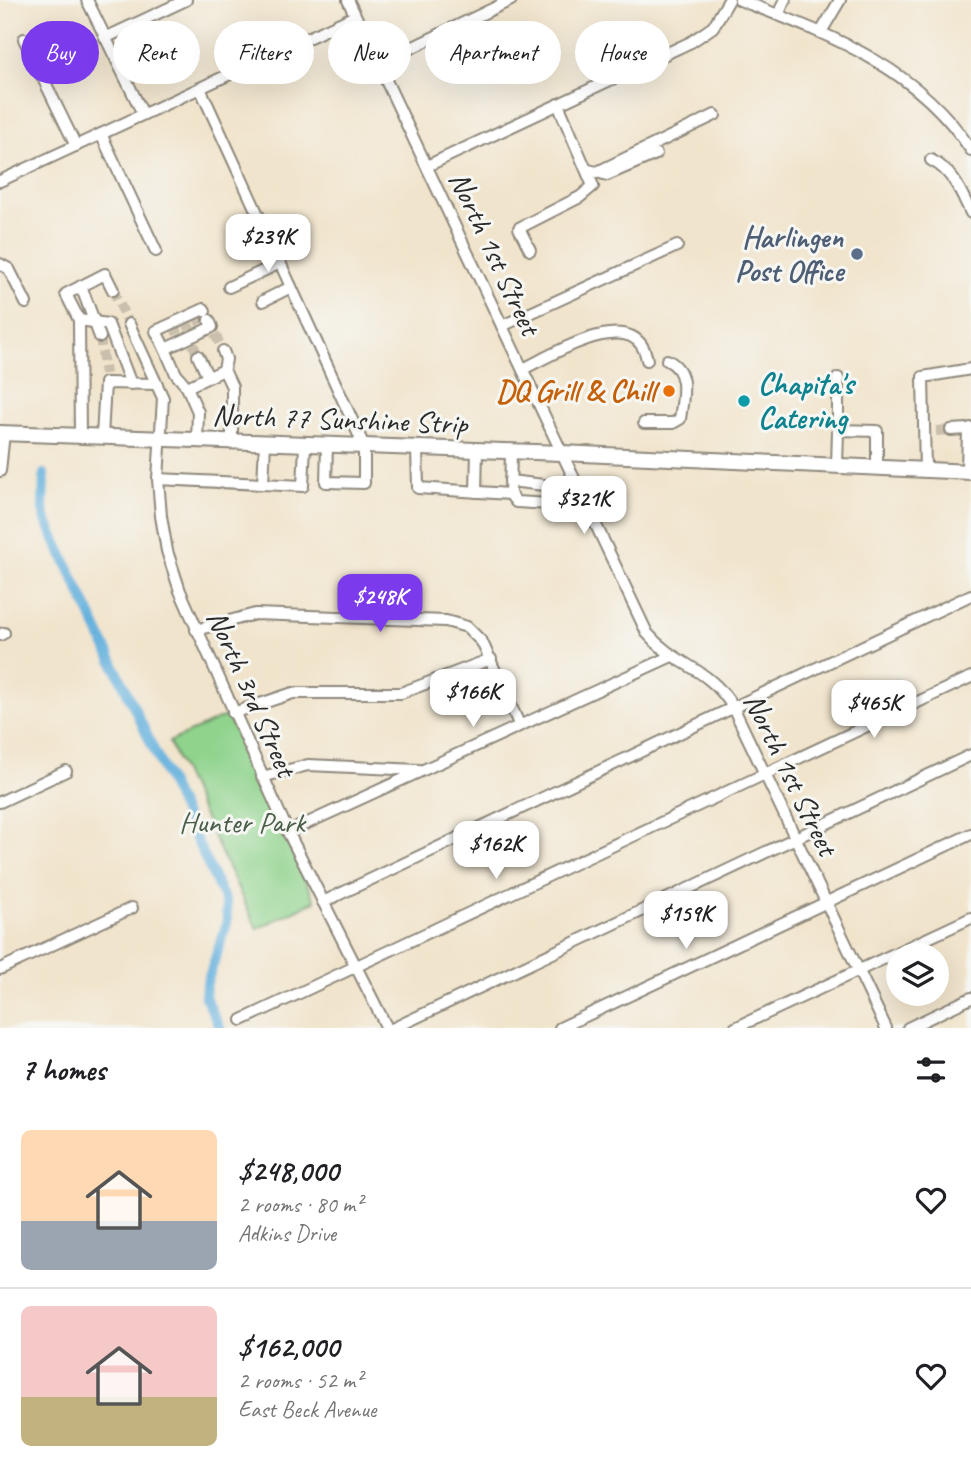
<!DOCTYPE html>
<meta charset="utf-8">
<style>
body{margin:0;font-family:Caveat,sans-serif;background:#f6f6f6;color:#202124;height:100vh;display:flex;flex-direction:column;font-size:26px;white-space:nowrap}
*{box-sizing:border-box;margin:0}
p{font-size:23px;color:#757577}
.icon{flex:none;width:38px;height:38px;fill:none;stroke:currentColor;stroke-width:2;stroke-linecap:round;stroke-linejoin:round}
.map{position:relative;height:1028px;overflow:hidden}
.details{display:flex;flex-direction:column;background:#fff;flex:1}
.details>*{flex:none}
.hud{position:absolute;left:21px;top:21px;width:929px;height:63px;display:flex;gap:14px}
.fabs{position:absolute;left:886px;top:943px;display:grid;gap:14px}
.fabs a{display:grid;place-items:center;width:63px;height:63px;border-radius:50%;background:#fff;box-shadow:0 7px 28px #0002;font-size:35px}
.price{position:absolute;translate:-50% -60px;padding:0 16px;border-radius:14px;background:#fff;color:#222;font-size:23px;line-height:46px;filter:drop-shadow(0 2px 4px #0008)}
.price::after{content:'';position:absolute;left:50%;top:42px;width:21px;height:16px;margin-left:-10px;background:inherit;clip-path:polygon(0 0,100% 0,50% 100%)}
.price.on{background:#7c3aed;color:#fff}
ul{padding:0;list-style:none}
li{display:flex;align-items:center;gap:21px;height:175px;padding:0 21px}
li+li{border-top:2px solid #e0e0e0}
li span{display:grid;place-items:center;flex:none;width:196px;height:140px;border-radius:10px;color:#555}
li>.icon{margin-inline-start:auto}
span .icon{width:84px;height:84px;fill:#fffc;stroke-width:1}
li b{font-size:30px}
h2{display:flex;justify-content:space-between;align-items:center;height:84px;padding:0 21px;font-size:30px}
.pill{padding:0 24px;border-radius:32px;background:#fff;box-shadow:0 7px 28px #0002;font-size:24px;line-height:63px}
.pill.on{background:#7c3aed;color:#fff}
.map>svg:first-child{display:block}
.green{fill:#8fd38c;stroke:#5d7f5c;stroke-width:2}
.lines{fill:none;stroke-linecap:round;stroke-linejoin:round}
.canal{stroke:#64b0dd;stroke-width:10}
.minor-tunnel{stroke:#c9bfac;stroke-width:10;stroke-dasharray:10 5;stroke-linecap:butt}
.minor-casing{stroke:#8e887c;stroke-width:14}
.major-casing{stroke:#8e887c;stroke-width:18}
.minor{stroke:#fff;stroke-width:10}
.major{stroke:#fff;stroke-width:14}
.service-dot{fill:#5c6f8a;stroke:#f6f6f2;stroke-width:2.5}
.food-dot{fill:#e8710a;stroke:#f6f6f2;stroke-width:2.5}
.culture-dot{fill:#0f9aa8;stroke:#f6f6f2;stroke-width:2.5}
.labels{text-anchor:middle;stroke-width:6;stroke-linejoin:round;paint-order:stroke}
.service-label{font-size:30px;font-weight:bold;fill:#4e5e75;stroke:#f6f6f2;text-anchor:end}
.street-label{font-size:30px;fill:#2b2b2b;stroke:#f6f6f2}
.culture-label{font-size:30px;font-weight:bold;fill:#0d838f;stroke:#f6f6f2;text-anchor:start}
.food-label{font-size:30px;font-weight:bold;fill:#c56008;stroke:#f6f6f2;text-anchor:end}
.park-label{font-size:30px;fill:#495d48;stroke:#f6f6f2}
</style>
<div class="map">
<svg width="971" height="1028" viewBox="0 0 971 1028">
<rect width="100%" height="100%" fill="#f6f6f2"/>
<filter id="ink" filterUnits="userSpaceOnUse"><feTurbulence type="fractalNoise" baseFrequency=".0143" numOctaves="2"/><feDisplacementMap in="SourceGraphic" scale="14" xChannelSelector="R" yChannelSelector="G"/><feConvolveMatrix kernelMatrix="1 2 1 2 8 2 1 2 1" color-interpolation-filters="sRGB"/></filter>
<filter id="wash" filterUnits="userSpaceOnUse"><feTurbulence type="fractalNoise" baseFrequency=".00686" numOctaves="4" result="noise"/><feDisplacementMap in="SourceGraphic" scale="28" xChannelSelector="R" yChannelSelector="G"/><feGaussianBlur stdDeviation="1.57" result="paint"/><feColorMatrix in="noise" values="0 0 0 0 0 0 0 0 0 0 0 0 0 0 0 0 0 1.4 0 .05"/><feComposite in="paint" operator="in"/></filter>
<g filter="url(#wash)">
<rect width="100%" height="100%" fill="#f1e4cc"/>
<path class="green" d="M 227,715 L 315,901 L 257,929 L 169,742 Z"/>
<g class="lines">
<path class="canal" d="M 44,474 L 43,509 L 46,520 L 226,903 L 227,923 L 206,986 L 205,996 L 220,1028"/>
</g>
</g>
<g filter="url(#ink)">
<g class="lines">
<g class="minor-tunnel">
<path d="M 113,290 L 129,324"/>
<path d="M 196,315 L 201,324"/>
<path d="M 186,320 L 190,329"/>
<path d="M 174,325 L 178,335"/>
<path d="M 215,334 L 223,351"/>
<path d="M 100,337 L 105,374"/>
<path d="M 193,344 L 198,356"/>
<path d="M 936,431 L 951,430"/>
</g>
<defs>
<g id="minor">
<path d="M 87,0 L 143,114"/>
<path d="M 348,0 L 647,633 C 676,667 707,665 733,707 L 886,1028"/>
<path d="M 740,0 C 829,35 917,66 971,150"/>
<path d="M 778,15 L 785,0"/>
<path d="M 821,32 L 840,0"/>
<path d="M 105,38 L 186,0"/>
<path d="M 24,39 L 76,146"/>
<path d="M 378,64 L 511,0"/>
<path d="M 200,88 L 364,446 L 364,483 L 326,482 L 327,445"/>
<path d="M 101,134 L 156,251"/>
<path d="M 931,160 C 953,171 961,192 971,213"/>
<path d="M 427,166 L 691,42 L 713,27 L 729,0"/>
<path d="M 588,170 L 597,172 L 715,115"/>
<path d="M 597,172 L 607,175 L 656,154"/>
<path d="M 0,181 L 355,16"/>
<path d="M 530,250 L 519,228 L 580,197 L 593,186 L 558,104"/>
<path d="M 0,264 L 9,269 L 26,303"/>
<path d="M 81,286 L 100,337"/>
<path d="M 229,287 L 280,263"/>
<path d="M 263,301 L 291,287"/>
<path d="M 79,320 L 108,324 L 131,384"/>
<path d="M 129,324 L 163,398 L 158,479 L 161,516 L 167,551 L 180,591 L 288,832 L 387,1028"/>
<path d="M 502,326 L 677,246"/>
<path d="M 165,349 L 156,331 L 204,309 L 205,311"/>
<path d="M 223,351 L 226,359 L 224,370"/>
<path d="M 198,356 L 208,377"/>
<path d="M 523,369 C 552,355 637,302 647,360"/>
<path d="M 838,378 L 838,430 L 877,431 L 877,468"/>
<path d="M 187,387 L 176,374 L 165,349 L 212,327 L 209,320"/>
<path d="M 644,423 L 673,423 L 680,419 C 683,396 690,371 667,360"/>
<path d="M 951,430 L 968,429"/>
<path d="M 80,437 L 79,320 L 66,294 L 105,274 L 113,290"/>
<path d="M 102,437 L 105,383 L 157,384"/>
<path d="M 197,441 L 198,412 L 187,387 L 224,370 L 232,387 L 232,442"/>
<path d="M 417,448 L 418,488 L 510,494"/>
<path d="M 511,451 L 510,494 L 516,502 L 550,504 L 559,496 L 580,491"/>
<path d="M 837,466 L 838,430"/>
<path d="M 925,470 L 923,377 L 971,369"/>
<path d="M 0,471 L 4,433"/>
<path d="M 967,472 L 968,429 L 971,428"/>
<path d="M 158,479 L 303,486 L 305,445"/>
<path d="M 510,481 L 544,485 L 559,496"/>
<path d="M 263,484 L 265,443"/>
<path d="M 476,492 L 477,450"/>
<path d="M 196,630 L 255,614 L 446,621 L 467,627 L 482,642 L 519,724"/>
<path d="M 0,635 L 4,633"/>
<path d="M 233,713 L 293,693 L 401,693 L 491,659"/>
<path d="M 262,777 L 308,765 L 419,770"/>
<path d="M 0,802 L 66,771"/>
<path d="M 288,832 L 672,656"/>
<path d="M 323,902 L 971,595"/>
<path d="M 0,969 L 132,908"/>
<path d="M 242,1020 L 971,677"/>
<path d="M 394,1028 L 971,755"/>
<path d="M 560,1028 L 971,834"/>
<path d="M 735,1028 L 971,918"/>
<path d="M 908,1028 L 971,998"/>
</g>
<path id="major" d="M 0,433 L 562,453 L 971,472"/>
</defs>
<use href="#minor" class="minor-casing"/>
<use href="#major" class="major-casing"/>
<use href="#minor" class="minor"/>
<use href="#major" class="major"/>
</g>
</g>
<circle class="service-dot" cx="857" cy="254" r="7"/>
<circle class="food-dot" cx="669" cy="391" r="7"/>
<circle class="culture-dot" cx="744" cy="401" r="7"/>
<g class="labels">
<g class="service-label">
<text x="843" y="247">Harlingen<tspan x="843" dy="34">Post Office</tspan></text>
</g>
<g class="street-label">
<text transform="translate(495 253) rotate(65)" y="10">North 1st Street</text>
<text transform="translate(340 419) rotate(2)" y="10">North 77 Sunshine Strip</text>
<text transform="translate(252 693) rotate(66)" y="10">North 3rd Street</text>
<text transform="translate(791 774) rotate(64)" y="10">North 1st Street</text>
</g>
<g class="culture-label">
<text x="758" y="394">Chapita's<tspan x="758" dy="34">Catering</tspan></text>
</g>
<g class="food-label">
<text x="655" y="401">DQ Grill &amp; Chill</text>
</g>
<g class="park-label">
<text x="242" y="832">Hunter Park</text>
</g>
</g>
</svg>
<div class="fabs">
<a><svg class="icon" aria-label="layers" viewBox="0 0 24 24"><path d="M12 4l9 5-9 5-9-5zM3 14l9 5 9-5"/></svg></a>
</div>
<b class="price" style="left:268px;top:274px">$239K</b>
<b class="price" style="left:584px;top:536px">$321K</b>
<b class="price on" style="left:380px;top:634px">$248K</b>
<b class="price" style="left:473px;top:729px">$166K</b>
<b class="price" style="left:874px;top:740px">$465K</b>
<b class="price" style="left:496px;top:881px">$162K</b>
<b class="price" style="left:686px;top:951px">$159K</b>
<div class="hud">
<a class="pill on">Buy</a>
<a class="pill">Rent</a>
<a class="pill">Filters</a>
<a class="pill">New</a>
<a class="pill">Apartment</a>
<a class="pill">House</a>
</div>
</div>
<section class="details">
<h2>7 homes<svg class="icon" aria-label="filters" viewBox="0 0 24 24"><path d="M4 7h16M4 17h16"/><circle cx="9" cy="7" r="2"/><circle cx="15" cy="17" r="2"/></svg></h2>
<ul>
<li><span style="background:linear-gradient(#ffd9b3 65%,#9aa5b1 0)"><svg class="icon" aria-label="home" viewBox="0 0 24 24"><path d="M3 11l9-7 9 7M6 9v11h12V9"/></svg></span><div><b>$248,000</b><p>2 rooms · 80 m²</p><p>Adkins Drive</p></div><svg class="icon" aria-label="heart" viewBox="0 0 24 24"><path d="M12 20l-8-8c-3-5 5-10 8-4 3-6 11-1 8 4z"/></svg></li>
<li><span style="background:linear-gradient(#f6c9c9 65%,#c2b280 0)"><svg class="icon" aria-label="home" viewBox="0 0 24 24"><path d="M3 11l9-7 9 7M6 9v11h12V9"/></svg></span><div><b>$162,000</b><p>2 rooms · 52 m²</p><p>East Beck Avenue</p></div><svg class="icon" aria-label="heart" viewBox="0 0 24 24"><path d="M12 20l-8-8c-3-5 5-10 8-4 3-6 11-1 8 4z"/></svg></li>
</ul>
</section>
